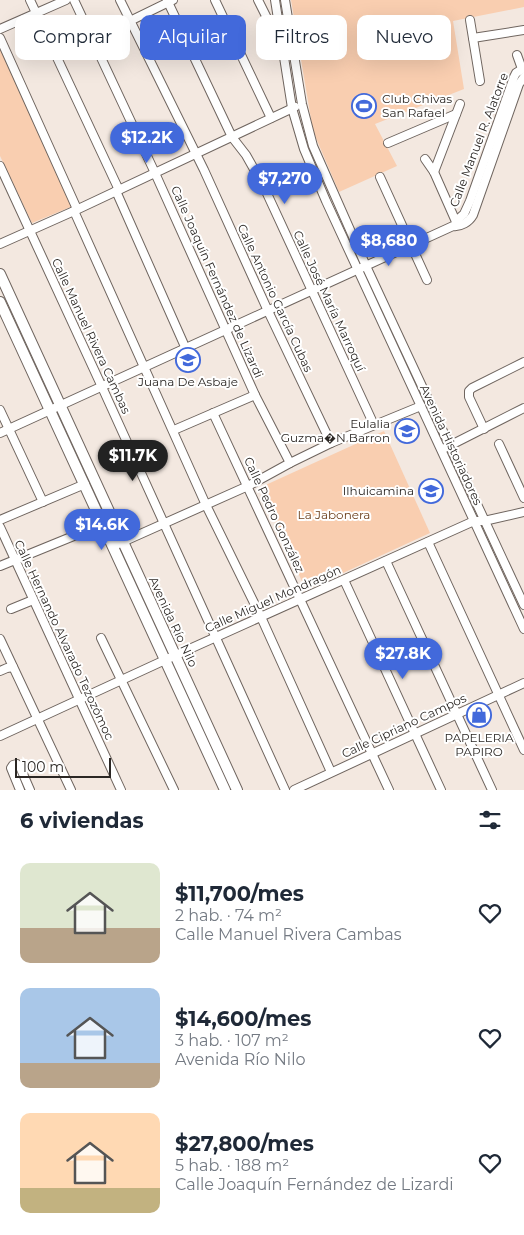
<!DOCTYPE html>
<html lang="es">
<meta charset="utf-8">
<style>
body{margin:0;font-family:Montserrat,sans-serif;background:#f6f6f7;color:#1f2937;height:100vh;display:flex;flex-direction:column;font-size:19px;white-space:nowrap}
*{box-sizing:border-box;margin:0}
p{font-size:16px;color:#747a83}
.icon{flex:none;width:28px;height:28px;fill:none;stroke:currentColor;stroke-width:2;stroke-linecap:round;stroke-linejoin:round}
.map{position:relative;height:790px;overflow:hidden}
.side{display:flex;flex-direction:column;background:#fff;flex:1}
.side>*{flex:none}
.guide{position:absolute;left:15px;top:15px;width:495px;height:45px;display:flex;gap:10px}
.scale{position:absolute;left:15px;bottom:12px;width:96px;box-sizing:border-box;padding-left:5px;border:2px solid #2b2724;border-top:0;font-size:14px;line-height:18px;white-space:nowrap;color:#2b2724;-webkit-text-stroke:4px #fff;paint-order:stroke}
.price{position:absolute;translate:-50% -42px;padding:0 11px;border-radius:18px;background:#4269db;color:#fff;font-size:16px;line-height:32px;filter:drop-shadow(0 1px 2px #0008)}
.price::after{content:'';position:absolute;left:50%;top:30px;width:15px;height:11px;margin-left:-8px;background:inherit;clip-path:polygon(0 0,100% 0,50% 100%)}
.price.active{background:#222;color:#fff}
ul{padding:0;list-style:none}
li{display:flex;align-items:center;gap:15px;height:125px;padding:0 20px}
li span{display:grid;place-items:center;flex:none;width:140px;height:100px;border-radius:10px;color:#555}
li>.icon{margin-inline-start:auto}
span .icon{width:60px;height:60px;fill:#fffc;stroke-width:1}
li b{font-size:21px}
h2{display:flex;justify-content:space-between;align-items:center;height:60px;padding:0 20px;font-size:21px}
.tag{padding:0 18px;border-radius:10px;background:#fff;box-shadow:0 5px 20px #0002;font-size:18px;line-height:45px}
.tag.active{background:#4269db;color:#fff}
.map>svg:first-child{display:block}
.green{fill:#f9ceb0}
.lines{fill:none;stroke-linecap:round;stroke-linejoin:round}
.minor-casing{stroke:#6f655f;stroke-width:10}
.major-casing{stroke:#6f655f;stroke-width:12}
.minor{stroke:#fff;stroke-width:8}
.major{stroke:#fff;stroke-width:10}
.labels{text-anchor:middle;stroke-width:4;stroke-linejoin:round;paint-order:stroke}
.poi-label{font-size:12px;fill:#2b2724;stroke:#fff}
.street-label{font-size:12px;fill:#2b2724;stroke:#fff}
.park-label{font-size:12px;fill:#6b3e1a;stroke:#fff}
</style>
<div class="map">
<svg width="524" height="790" viewBox="0 0 524 790">
<rect width="100%" height="100%" fill="#f3e8e0"/>
<g class="green">
<path d="M 291,0 L 524,0 L 524,7 L 453,21 L 464,89 L 375,124 L 397,166 L 339,192 L 313,131 Z"/>
<path d="M 0,44 L 73,206 L 32,223 L 0,156 Z"/>
<path d="M 384,431 L 430,533 L 306,590 L 259,488 Z"/>
</g>
<g class="lines">
<defs>
<g id="minor">
<path d="M 30,0 L 119,190"/>
<path d="M 74,0 L 155,173 L 255,395 L 290,463"/>
<path d="M 120,0 L 204,170 L 268,311 L 331,443"/>
<path d="M 167,0 L 232,137 L 246,155 L 264,187 L 374,425"/>
<path d="M 215,0 L 271,118"/>
<path d="M 258,0 L 272,28"/>
<path d="M 275,0 L 292,108 L 304,149 L 326,201 L 524,629"/>
<path d="M 285,0 L 302,104 L 313,146 L 366,266 L 524,605"/>
<path d="M 470,20 L 480,81"/>
<path d="M 0,29 L 66,0"/>
<path d="M 0,38 L 77,209"/>
<path d="M 473,38 L 524,30"/>
<path d="M 93,39 L 173,0"/>
<path d="M 517,55 L 522,69"/>
<path d="M 388,143 L 456,114"/>
<path d="M 425,159 L 434,172 L 457,224"/>
<path d="M 0,166 L 102,387 L 285,790"/>
<path d="M 434,172 L 460,104"/>
<path d="M 380,177 L 427,280"/>
<path d="M 116,191 L 186,349"/>
<path d="M 74,211 L 206,505 L 261,617 L 331,772"/>
<path d="M 456,221 L 464,214 L 470,201 L 514,77 L 516,73 L 524,68"/>
<path d="M 0,244 L 74,211 L 295,107"/>
<path d="M 0,410 L 43,502"/>
<path d="M 213,413 L 389,790"/>
<path d="M 484,429 L 469,397 L 469,391 L 472,388 L 524,362"/>
<path d="M 174,430 L 255,395"/>
<path d="M 0,433 L 453,226 C 461,227 469,222 473,215 L 519,84 L 524,77"/>
<path d="M 499,444 L 524,498"/>
<path d="M 445,448 L 524,408"/>
<path d="M 0,520 L 85,484"/>
<path d="M 0,527 L 121,790"/>
<path d="M 428,542 L 524,750"/>
<path d="M 118,544 L 248,486 L 290,463 L 331,443 L 421,406"/>
<path d="M 386,561 L 492,790"/>
<path d="M 0,566 L 103,524"/>
<path d="M 344,580 L 441,790"/>
<path d="M 11,609 L 33,600"/>
<path d="M 101,638 L 174,790"/>
<path d="M 0,639 L 71,790"/>
<path d="M 0,671 L 7,668 L 13,667"/>
<path d="M 0,736 L 165,660 L 474,521 L 484,521 L 524,512"/>
<path d="M 20,790 L 11,768 L 13,765 L 17,764 L 20,767 L 30,790"/>
<path d="M 294,790 L 524,683"/>
</g>
<g id="major">
<path d="M 0,274 L 237,790"/>
<path d="M 0,302 L 225,790"/>
</g>
</defs>
<use href="#minor" class="minor-casing"/>
<use href="#major" class="major-casing"/>
<use href="#minor" class="minor"/>
<use href="#major" class="major"/>
</g>
<defs>
<symbol id="stadium-ring" viewBox="-11 -11 22 22"><circle r="9.5" fill="#fff" stroke="#4269db" stroke-width="1.5"/><path d="M0-5a6.5 5 0 1 0 0 10a6.5 5 0 1 0 0-10ZM-3.5-1.8h7v3.6h-7Z" fill="#4269db"/></symbol>
<symbol id="school-ring" viewBox="-11 -11 22 22"><circle r="9.5" fill="#fff" stroke="#4269db" stroke-width="1.5"/><path d="M0-5L7-2L0 1L-7-2ZM-4 1L0 2.5L4 1V4Q0 6-4 4Z" fill="#4269db"/></symbol>
<symbol id="shop-ring" viewBox="-11 -11 22 22"><circle r="9.5" fill="#fff" stroke="#4269db" stroke-width="1.5"/><path d="M-5-2.5h2.3a2.7 3.5 0 0 1 5.4 0H5L5.5 6h-11ZM-1.5-2.5h3a1.5 2.3 0 0 0-3 0Z" fill="#4269db"/></symbol>
</defs>
<g fill-rule="evenodd">
<use href="#stadium-ring" x="350" y="92" width="28" height="28"/>
<use href="#school-ring" x="174" y="346" width="28" height="28"/>
<use href="#school-ring" x="393" y="417" width="28" height="28"/>
<use href="#school-ring" x="417" y="477" width="28" height="28"/>
<use href="#shop-ring" x="465" y="701" width="28" height="28"/>
</g>
<g class="labels">
<g class="poi-label">
<text x="382" y="103" text-anchor="start">Club Chivas<tspan x="382" dy="14">San Rafael</tspan></text>
<text x="188" y="386">Juana De Asbaje</text>
<text x="390" y="428" text-anchor="end">Eulalia<tspan x="390" dy="14">Guzma�N Barron</tspan></text>
<text x="414" y="495" text-anchor="end">Ilhuicamina</text>
<text x="479" y="742">PAPELERIA<tspan x="479" dy="14">PAPIRO</tspan></text>
</g>
<g class="street-label">
<text transform="translate(479 140) rotate(-69)" y="4">Calle Manuel R. Alatorre</text>
<text transform="translate(217 282) rotate(66)" y="4">Calle Joaquín Fernández de Lizardi</text>
<text transform="translate(275 298) rotate(65)" y="4">Calle Antonio García Cubas</text>
<text transform="translate(329 301) rotate(65)" y="4">Calle José María Marroquí</text>
<text transform="translate(91 336) rotate(65)" y="4">Calle Manuel Rivera Cambas</text>
<text transform="translate(451 445) rotate(65)" y="4">Avenida Historiadores</text>
<text transform="translate(274 515) rotate(65)" y="4">Calle Pedro González</text>
<text transform="translate(273 599) rotate(-24)" y="4">Calle Miguel Mondragón</text>
<text transform="translate(173 622) rotate(65)" y="4">Avenida Río Nilo</text>
<text transform="translate(64 640) rotate(65)" y="4">Calle Hernando Alvarado Tezozómoc</text>
<text transform="translate(404 726) rotate(-25)" y="4">Calle Cipriano Campos</text>
</g>
<g class="park-label">
<text x="334" y="519">La Jabonera</text>
</g>
</g>
</svg>
<div class="scale">100 m</div>
<b class="price" style="left:147px;top:164px">$12.2K</b>
<b class="price" style="left:285px;top:205px">$7,270</b>
<b class="price" style="left:389px;top:267px">$8,680</b>
<b class="price active" style="left:133px;top:482px">$11.7K</b>
<b class="price" style="left:102px;top:551px">$14.6K</b>
<b class="price" style="left:403px;top:680px">$27.8K</b>
<div class="guide">
<a class="tag">Comprar</a>
<a class="tag active">Alquilar</a>
<a class="tag">Filtros</a>
<a class="tag">Nuevo</a>
</div>
</div>
<section class="side">
<h2>6 viviendas<svg class="icon" aria-label="filters" viewBox="0 0 24 24"><path d="M4 7h16M4 17h16"/><circle cx="9" cy="7" r="2"/><circle cx="15" cy="17" r="2"/></svg></h2>
<ul>
<li><span style="background:linear-gradient(#dfe7d0 65%,#b9a48a 0)"><svg class="icon" aria-label="home" viewBox="0 0 24 24"><path d="M3 11l9-7 9 7M6 9v11h12V9"/></svg></span><div><b>$11,700/mes</b><p>2 hab. · 74 m²</p><p>Calle Manuel Rivera Cambas</p></div><svg class="icon" aria-label="heart" viewBox="0 0 24 24"><path d="M12 20l-8-8c-3-5 5-10 8-4 3-6 11-1 8 4z"/></svg></li>
<li><span style="background:linear-gradient(#a9c7e8 75%,#b9a48a 0)"><svg class="icon" aria-label="home" viewBox="0 0 24 24"><path d="M3 11l9-7 9 7M6 9v11h12V9"/></svg></span><div><b>$14,600/mes</b><p>3 hab. · 107 m²</p><p>Avenida Río Nilo</p></div><svg class="icon" aria-label="heart" viewBox="0 0 24 24"><path d="M12 20l-8-8c-3-5 5-10 8-4 3-6 11-1 8 4z"/></svg></li>
<li><span style="background:linear-gradient(#ffd9b3 75%,#c2b280 0)"><svg class="icon" aria-label="home" viewBox="0 0 24 24"><path d="M3 11l9-7 9 7M6 9v11h12V9"/></svg></span><div><b>$27,800/mes</b><p>5 hab. · 188 m²</p><p>Calle Joaquín Fernández de Lizardi</p></div><svg class="icon" aria-label="heart" viewBox="0 0 24 24"><path d="M12 20l-8-8c-3-5 5-10 8-4 3-6 11-1 8 4z"/></svg></li>
</ul>
</section>
